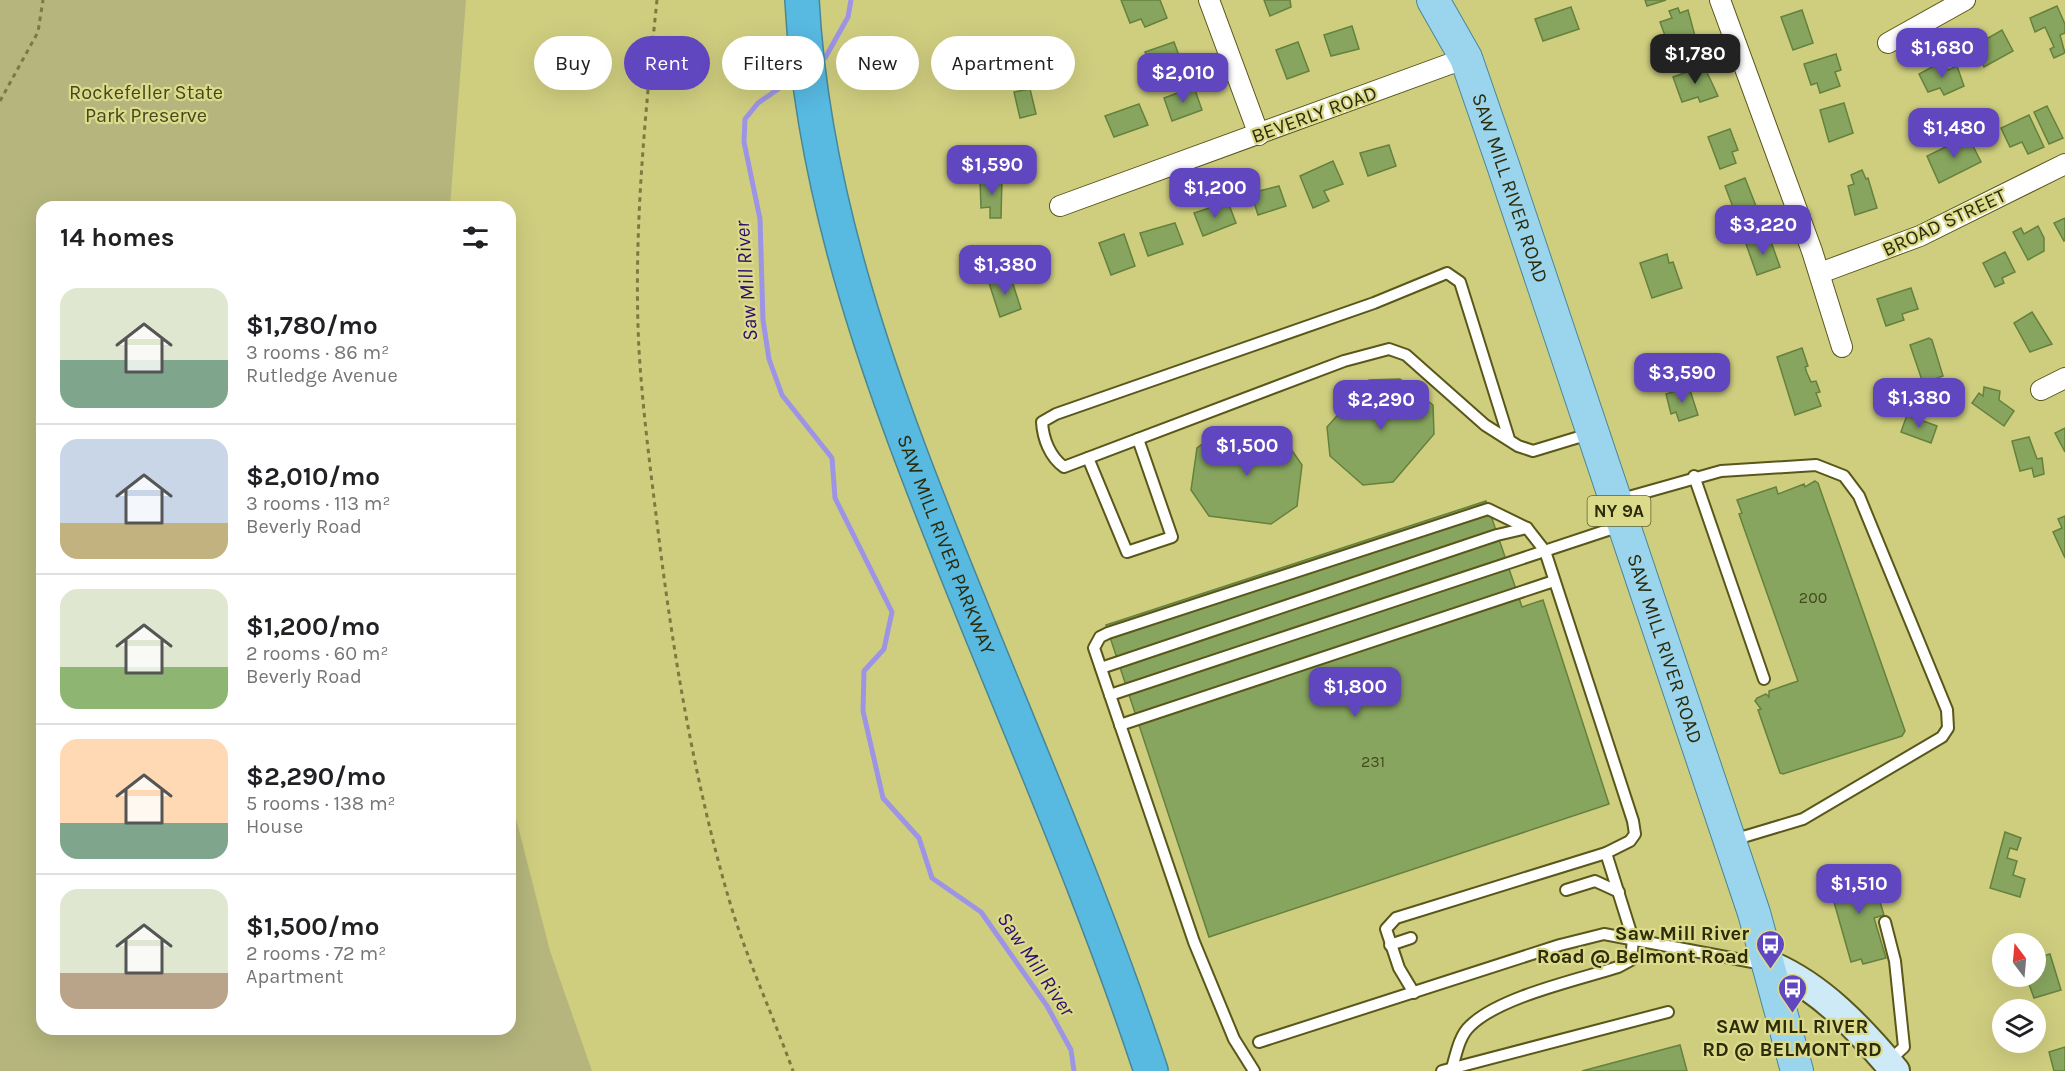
<!DOCTYPE html>
<meta charset="utf-8">
<style>
body{margin:0;font-family:Karla,sans-serif;background:#f2f2f2;color:#202124;height:100vh;display:flex;flex-direction:column;font-size:22px;white-space:nowrap}
*{box-sizing:border-box;margin:0}
p{font-size:20px;color:#757577}
.icon{flex:none;width:33px;height:33px;fill:none;stroke:currentColor;stroke-width:2;stroke-linecap:round;stroke-linejoin:round}
.map{position:relative;flex:1;overflow:hidden}
.details{position:absolute;left:36px;top:201px;width:480px;height:834px;display:flex;flex-direction:column;background:#fff;border-radius:18px;box-shadow:0 6px 24px #0002}
.details>*{flex:none}
.banner{position:absolute;left:534px;top:36px;width:570px;height:54px;display:flex;gap:12px}
.needle{width:39px;rotate:344deg}
.buttons{position:absolute;left:1992px;top:933px;display:grid;gap:12px}
.buttons a{display:grid;place-items:center;width:54px;height:54px;border-radius:50%;background:#fff;box-shadow:0 6px 24px #0002;font-size:30px}
.price{position:absolute;translate:-50% -51px;padding:0 14px;border-radius:12px;background:#6046bf;color:#fff;font-size:20px;line-height:39px;filter:drop-shadow(0 2px 3px #0008)}
.price::after{content:'';position:absolute;left:50%;top:36px;width:18px;height:14px;margin-left:-9px;background:inherit;clip-path:polygon(0 0,100% 0,50% 100%)}
.price.selected{background:#222;color:#fff}
ul{padding:0;list-style:none}
li{display:flex;align-items:center;gap:18px;height:150px;padding:0 24px}
li+li{border-top:2px solid #e0e0e0}
li span{display:grid;place-items:center;flex:none;width:168px;height:120px;border-radius:18px;color:#555}
li>.icon{margin-inline-start:auto}
span .icon{width:72px;height:72px;fill:#fffc;stroke-width:1}
li b{font-size:26px}
h2{display:flex;justify-content:space-between;align-items:center;height:72px;padding:0 24px;font-size:26px}
.tag{padding:0 21px;border-radius:27px;background:#fff;box-shadow:0 6px 24px #0002;font-size:21px;line-height:54px}
.tag.selected{background:#6046bf;color:#fff}
.map>svg:first-child{display:block}
.green{fill:#b5b57d}
.lines{fill:none;stroke-linecap:round;stroke-linejoin:round}
.stream{stroke:#9d94e6;stroke-width:5}
.building{fill:#87a55f;stroke:#65813c;stroke-width:1.5}
.lane-casing{stroke:#59571a;stroke-width:14}
.street-casing{stroke:#59571a;stroke-width:22}
.secondary-casing{stroke:#59571a;stroke-width:32}
.primary-casing{stroke:#498796;stroke-width:34}
.highway-casing{stroke:#498796;stroke-width:36}
.path{stroke:#7b7a42;stroke-width:3;stroke-dasharray:4.5 4.5;stroke-linecap:butt}
.lane{stroke:#fff;stroke-width:10}
.street{stroke:#fff;stroke-width:20}
.secondary{stroke:#cdeaf6;stroke-width:28}
.primary{stroke:#9bd5ed;stroke-width:32}
.highway{stroke:#58b9e1;stroke-width:33}
.labels{text-anchor:middle;stroke-width:4.5;stroke-linejoin:round;paint-order:stroke}
.number-label{font-size:16px;fill:#434a1f}
.shield{fill:#dcdb8b;stroke:#616031;stroke-width:1.5}
.shield-label{font-size:18px;font-weight:bold;fill:#2c2b0a}
.park-label{font-size:20px;fill:#47471e;stroke:#dcdb8b}
.street-label{font-size:20px;fill:#2c2b0a;stroke:#dcdb8b}
.poi-label{font-size:20px;font-weight:bold;fill:#2c2b0a;stroke:#dcdb8b;text-anchor:end}
.water-label{font-size:21px;font-style:italic;fill:#2e0e6f;stroke:#dcdb8b}
</style>
<div class="map">
<svg width="2065" height="1071" viewBox="0 0 2065 1071">
<rect width="100%" height="100%" fill="#cfce7f"/>
<path class="green" d="M 0,0 L 466,0 L 450,207 L 42,207 L 42,1029 L 510,1029 L 510,795 L 550,951 L 592,1071 L 0,1071 Z"/>
<g class="lines">
<g class="stream">
<path d="M 820,61 L 825,58 L 848,17 L 851,0"/>
<path d="M 797,76 L 758,103 L 745,119 L 744,142 L 760,219 L 763,320 L 769,359 L 782,395 L 832,458 L 835,498 L 892,612 L 884,649 L 864,671 L 863,711 L 883,798 L 919,838 L 932,878 L 981,912 L 1047,1006 L 1071,1050 L 1074,1071"/>
</g>
</g>
<g class="building">
<path d="M 1121,0 L 1160,0 L 1167,18 L 1145,27 L 1141,19 L 1130,23 Z"/>
<path d="M 1264,0 L 1290,0 L 1291,7 L 1270,16 Z"/>
<path d="M 1645,0 L 1666,0 L 1647,6 Z"/>
<path d="M 2057,6 L 2065,24 L 2065,33 L 2060,35 L 2065,53 L 2054,58 L 2050,49 L 2054,47 L 2045,27 L 2035,32 L 2030,18 Z"/>
<path d="M 1571,7 L 1579,29 L 1543,41 L 1535,19 Z"/>
<path d="M 1678,8 L 1680,13 L 1688,10 L 1699,51 L 1674,60 L 1660,22 L 1672,18 L 1669,11 Z"/>
<path d="M 1802,10 L 1813,43 L 1793,50 L 1781,17 Z"/>
<path d="M 1352,26 L 1359,49 L 1331,56 L 1324,35 Z"/>
<path d="M 2002,30 L 2013,51 L 1984,67 L 1974,46 Z"/>
<path d="M 1174,42 L 1184,69 L 1155,80 L 1145,52 Z"/>
<path d="M 1298,42 L 1309,71 L 1287,79 L 1276,50 Z"/>
<path d="M 1043,43 L 1045,50 L 1064,46 L 1070,73 L 1062,75 L 1063,83 L 1050,86 L 1048,77 L 1035,80 L 1025,47 Z"/>
<path d="M 1836,54 L 1841,70 L 1835,72 L 1840,86 L 1820,93 L 1817,83 L 1811,85 L 1804,64 Z"/>
<path d="M 1943,61 L 1948,70 L 1957,66 L 1964,86 L 1944,95 L 1940,88 L 1928,92 L 1919,74 Z"/>
<path d="M 1704,66 L 1718,96 L 1700,102 L 1698,97 L 1682,102 L 1673,77 Z"/>
<path d="M 1194,87 L 1202,110 L 1172,121 L 1164,98 Z"/>
<path d="M 1030,89 L 1036,114 L 1020,118 L 1014,92 Z"/>
<path d="M 1844,103 L 1853,133 L 1829,142 L 1820,110 Z"/>
<path d="M 1139,104 L 1148,125 L 1114,137 L 1105,116 Z"/>
<path d="M 2047,106 L 2063,138 L 2049,144 L 2034,112 Z"/>
<path d="M 2029,115 L 2044,147 L 2028,154 L 2022,142 L 2010,147 L 2001,128 Z"/>
<path d="M 1730,129 L 1738,150 L 1732,152 L 1736,163 L 1720,169 L 1708,137 Z"/>
<path d="M 1968,136 L 1981,162 L 1939,183 L 1927,156 Z"/>
<path d="M 1389,145 L 1396,166 L 1368,176 L 1360,153 Z"/>
<path d="M 1333,161 L 1343,184 L 1324,191 L 1329,201 L 1313,208 L 1300,176 Z"/>
<path d="M 1862,170 L 1866,179 L 1868,178 L 1877,208 L 1855,215 L 1848,186 L 1854,184 L 1851,175 Z"/>
<path d="M 1002,177 L 1001,218 L 990,218 L 990,207 L 981,208 L 980,179 Z"/>
<path d="M 1745,178 L 1756,206 L 1753,207 L 1757,219 L 1740,226 L 1725,186 Z"/>
<path d="M 1279,186 L 1286,206 L 1258,215 L 1251,193 Z"/>
<path d="M 1228,202 L 1236,223 L 1203,236 L 1194,213 Z"/>
<path d="M 2065,218 L 2065,240 L 2064,241 L 2054,223 Z"/>
<path d="M 1175,223 L 1183,244 L 1148,256 L 1140,233 Z"/>
<path d="M 2038,226 L 2044,238 L 2044,251 L 2028,260 L 2013,232 L 2021,228 L 2024,234 Z"/>
<path d="M 1124,234 L 1135,266 L 1111,275 L 1099,243 Z"/>
<path d="M 1769,236 L 1780,267 L 1757,275 L 1746,244 Z"/>
<path d="M 2005,252 L 2015,272 L 2002,278 L 2004,283 L 1995,287 L 1983,263 Z"/>
<path d="M 1667,254 L 1669,263 L 1673,262 L 1682,288 L 1652,298 L 1640,263 Z"/>
<path d="M 1010,275 L 1021,309 L 1000,317 L 989,283 Z"/>
<path d="M 1911,288 L 1918,309 L 1902,314 L 1904,320 L 1886,326 L 1877,299 Z"/>
<path d="M 2032,312 L 2052,344 L 2030,352 L 2014,323 Z"/>
<path d="M 1929,338 L 1932,340 L 1943,376 L 1923,383 L 1910,345 Z"/>
<path d="M 1802,348 L 1808,366 L 1805,367 L 1807,373 L 1811,382 L 1816,381 L 1820,392 L 1816,393 L 1821,406 L 1795,415 L 1777,357 Z"/>
<path d="M 1400,379 L 1433,405 L 1434,434 L 1393,482 L 1363,485 L 1330,456 L 1327,427 L 1369,380 Z"/>
<path d="M 1689,387 L 1698,415 L 1679,421 L 1676,412 L 1671,414 L 1666,394 Z"/>
<path d="M 1984,387 L 2000,391 L 1999,400 L 2014,411 L 2004,426 L 1972,403 L 1979,393 L 1983,396 Z"/>
<path d="M 1907,415 L 1937,426 L 1931,443 L 1901,432 Z"/>
<path d="M 2065,428 L 2065,452 L 2055,433 Z"/>
<path d="M 1222,430 L 1284,439 L 1302,465 L 1297,506 L 1271,524 L 1209,516 L 1191,490 L 1197,448 Z"/>
<path d="M 2029,437 L 2037,459 L 2042,458 L 2044,474 L 2034,477 L 2032,468 L 2020,471 L 2012,441 Z"/>
<path d="M 1815,481 L 1818,483 L 1905,731 L 1902,736 L 1783,774 L 1780,773 L 1758,710 L 1761,709 L 1755,701 L 1757,698 L 1766,694 L 1769,697 L 1769,691 L 1798,681 L 1739,514 L 1742,513 L 1737,500 L 1776,487 L 1778,494 L 1804,484 L 1805,487 Z"/>
<path d="M 1486,501 L 1522,607 L 1543,600 L 1609,804 L 1209,937 L 1106,625 Z"/>
<path d="M 2065,516 L 2065,558 L 2053,532 L 2062,528 L 2058,519 Z"/>
<path d="M 2005,832 L 2021,838 L 2017,850 L 2010,848 L 2007,858 L 2017,861 L 2013,875 L 2025,879 L 2020,897 L 1990,888 Z"/>
<path d="M 1870,868 L 1884,915 L 1874,918 L 1886,958 L 1863,964 L 1861,959 L 1851,962 L 1828,881 Z"/>
<path d="M 2050,954 L 2061,990 L 2034,998 L 2026,976 L 2036,976 L 2036,958 Z"/>
<path d="M 1680,1045 L 1687,1071 L 1582,1071 Z"/>
<path d="M 2065,1047 L 2065,1071 L 2054,1071 L 2049,1052 Z"/>
</g>
<g class="lines">
<defs>
<g id="lane">
<path d="M 1509,439 L 1460,282 L 1447,273 L 1374,303 L 1056,414 L 1042,422 C 1043,439 1050,457 1064,467 L 1344,361 L 1389,349 L 1406,355 L 1485,425 L 1518,446 L 1533,451 L 1589,434"/>
<path d="M 1088,458 L 1127,552 L 1172,537 L 1138,439"/>
<path d="M 1694,476 L 1764,679"/>
<path d="M 1618,500 L 1721,471 L 1816,465 L 1844,476 L 1859,496 L 1947,710 L 1948,728 L 1942,737 L 1803,819 L 1733,840"/>
<path d="M 1101,668 L 1497,535 L 1527,528"/>
<path d="M 1110,695 L 1620,526"/>
<path d="M 1120,725 L 1554,581"/>
<path d="M 1566,890 L 1595,881 L 1619,892"/>
<path d="M 1885,922 L 1895,961 L 1904,1047 L 1888,1062"/>
<path d="M 1390,945 L 1411,938"/>
<path d="M 1259,1042 L 1560,945 L 1604,934 L 1763,964"/>
<path d="M 1452,1068 C 1456,1055 1459,1036 1470,1026 C 1499,997 1577,980 1618,967 L 1631,960 L 1633,939 L 1606,853"/>
<path d="M 1254,1071 L 1234,1039 L 1194,942 L 1094,648 L 1100,637 L 1108,633 L 1488,509 L 1527,528 L 1545,551 L 1633,821 L 1635,834 L 1630,841 L 1606,853 L 1396,918 L 1386,929 L 1399,968 L 1414,993"/>
<path d="M 1442,1071 L 1668,1012"/>
</g>
<g id="street">
<path d="M 1209,0 L 1259,135"/>
<path d="M 1720,0 L 1812,251 L 1842,347"/>
<path d="M 1888,43 L 1965,0"/>
<path d="M 1060,206 L 1466,58"/>
<path d="M 1820,273 L 1920,236 L 2065,164"/>
<path d="M 2041,390 L 2065,378"/>
</g>
<path id="secondary" d="M 1769,965 C 1820,986 1860,1029 1895,1071"/>
<g id="primary">
<path id="s1" d="M 1433,0 L 1466,58 L 1504,168 L 1754,913 L 1797,1071"/>
</g>
<g id="highway">
<path id="s2" d="M 802,0 C 813,203 884,392 959,578 C 1025,742 1096,904 1151,1071"/>
</g>
</defs>
<use href="#lane" class="lane-casing"/>
<use href="#street" class="street-casing"/>
<use href="#secondary" class="secondary-casing"/>
<use href="#primary" class="primary-casing"/>
<use href="#highway" class="highway-casing"/>
<g class="path">
<path d="M 657,0 C 645,116 633,234 639,350 C 643,416 652,481 660,547 C 675,664 695,782 728,896 C 745,955 772,1013 793,1071"/>
<path d="M 0,101 L 38,32 L 43,0"/>
</g>
<use href="#lane" class="lane"/>
<use href="#street" class="street"/>
<use href="#secondary" class="secondary"/>
<use href="#primary" class="primary"/>
<use href="#highway" class="highway"/>
</g>
<defs>
<symbol id="bus-pin" viewBox="-11 -11 22 30"><path d="M0 17L-7.5 6A9.5 9.5 0 1 1 7.5 6Z" fill="#6046bf" stroke="#dcdb8b"/><path d="M-5-6H5V4H4V6H2V4H-2V6H-4V4H-5ZM-3.5-4V0h7V-4ZM-3.5 1.2v1.5H-2V1.2ZM2 1.2v1.5H3.5V1.2Z" fill="#fff"/></symbol>
</defs>
<g fill-rule="evenodd">
<use href="#bus-pin" x="1754" y="928" width="33" height="45"/>
<use href="#bus-pin" x="1776" y="972" width="33" height="45"/>
</g>
<g class="labels">
<g class="number-label">
<text x="1813" y="603">200</text>
<text x="1373" y="767">231</text>
</g>
<rect class="shield" x="1587.5" y="496" width="63" height="30" rx="4.5"/>
<g class="shield-label">
<text x="1619" y="517">NY 9A</text>
</g>
<g class="park-label">
<text x="146" y="99">Rockefeller State<tspan x="146" dy="23">Park Preserve</tspan></text>
</g>
<g class="street-label">
<text transform="translate(1314 114) rotate(-20)" y="7">BEVERLY ROAD</text>
<text dy="7" stroke="none"><textPath href="#s1" startOffset="204">SAW MILL RIVER ROAD</textPath></text>
<text transform="translate(1944 222) rotate(-25)" y="7">BROAD STREET</text>
<text dy="7" stroke="none"><textPath href="#s2" startOffset="566">SAW MILL RIVER PARKWAY</textPath></text>
<text dy="7" stroke="none"><textPath href="#s1" startOffset="690">SAW MILL RIVER ROAD</textPath></text>
</g>
<g class="poi-label">
<text x="1749" y="940">Saw Mill River<tspan x="1749" dy="23">Road @ Belmont Road</tspan></text>
<text x="1792" y="1033" text-anchor="middle">SAW MILL RIVER<tspan x="1792" dy="23">RD @ BELMONT RD</tspan></text>
</g>
<g class="water-label">
<text transform="translate(746 281) rotate(-94)" y="7">Saw Mill River</text>
<text transform="translate(1036 964) rotate(56)" y="7">Saw Mill River</text>
</g>
</g>
</svg>
<div class="buttons">
<a><svg class="needle" viewBox="-14 -14 28 28"><path d="M0-13l5 13h-10z" fill="#e53935"/><path d="M0 13l5-13h-10z" fill="#757577"/></svg></a>
<a><svg class="icon" aria-label="layers" viewBox="0 0 24 24"><path d="M12 4l9 5-9 5-9-5zM3 14l9 5 9-5"/></svg></a>
</div>
<b class="price" style="left:1942px;top:79px">$1,680</b>
<b class="price selected" style="left:1695px;top:85px">$1,780</b>
<b class="price" style="left:1183px;top:104px">$2,010</b>
<b class="price" style="left:1954px;top:159px">$1,480</b>
<b class="price" style="left:992px;top:196px">$1,590</b>
<b class="price" style="left:1215px;top:219px">$1,200</b>
<b class="price" style="left:1763px;top:256px">$3,220</b>
<b class="price" style="left:1005px;top:296px">$1,380</b>
<b class="price" style="left:1682px;top:404px">$3,590</b>
<b class="price" style="left:1919px;top:429px">$1,380</b>
<b class="price" style="left:1381px;top:431px">$2,290</b>
<b class="price" style="left:1247px;top:477px">$1,500</b>
<b class="price" style="left:1355px;top:718px">$1,800</b>
<b class="price" style="left:1859px;top:915px">$1,510</b>
<div class="banner">
<a class="tag">Buy</a>
<a class="tag selected">Rent</a>
<a class="tag">Filters</a>
<a class="tag">New</a>
<a class="tag">Apartment</a>
</div>
<section class="details">
<h2>14 homes<svg class="icon" aria-label="filters" viewBox="0 0 24 24"><path d="M4 7h16M4 17h16"/><circle cx="9" cy="7" r="2"/><circle cx="15" cy="17" r="2"/></svg></h2>
<ul>
<li><span style="background:linear-gradient(#dfe7d0 60%,#7fa58c 0)"><svg class="icon" aria-label="home" viewBox="0 0 24 24"><path d="M3 11l9-7 9 7M6 9v11h12V9"/></svg></span><div><b>$1,780/mo</b><p>3 rooms · 86 m²</p><p>Rutledge Avenue</p></div></li>
<li><span style="background:linear-gradient(#c9d6e8 70%,#c2b280 0)"><svg class="icon" aria-label="home" viewBox="0 0 24 24"><path d="M3 11l9-7 9 7M6 9v11h12V9"/></svg></span><div><b>$2,010/mo</b><p>3 rooms · 113 m²</p><p>Beverly Road</p></div></li>
<li><span style="background:linear-gradient(#dfe7d0 65%,#8fb573 0)"><svg class="icon" aria-label="home" viewBox="0 0 24 24"><path d="M3 11l9-7 9 7M6 9v11h12V9"/></svg></span><div><b>$1,200/mo</b><p>2 rooms · 60 m²</p><p>Beverly Road</p></div></li>
<li><span style="background:linear-gradient(#ffd9b3 70%,#7fa58c 0)"><svg class="icon" aria-label="home" viewBox="0 0 24 24"><path d="M3 11l9-7 9 7M6 9v11h12V9"/></svg></span><div><b>$2,290/mo</b><p>5 rooms · 138 m²</p><p>House</p></div></li>
<li><span style="background:linear-gradient(#dfe7d0 70%,#b9a48a 0)"><svg class="icon" aria-label="home" viewBox="0 0 24 24"><path d="M3 11l9-7 9 7M6 9v11h12V9"/></svg></span><div><b>$1,500/mo</b><p>2 rooms · 72 m²</p><p>Apartment</p></div></li>
</ul>
</section>
</div>
